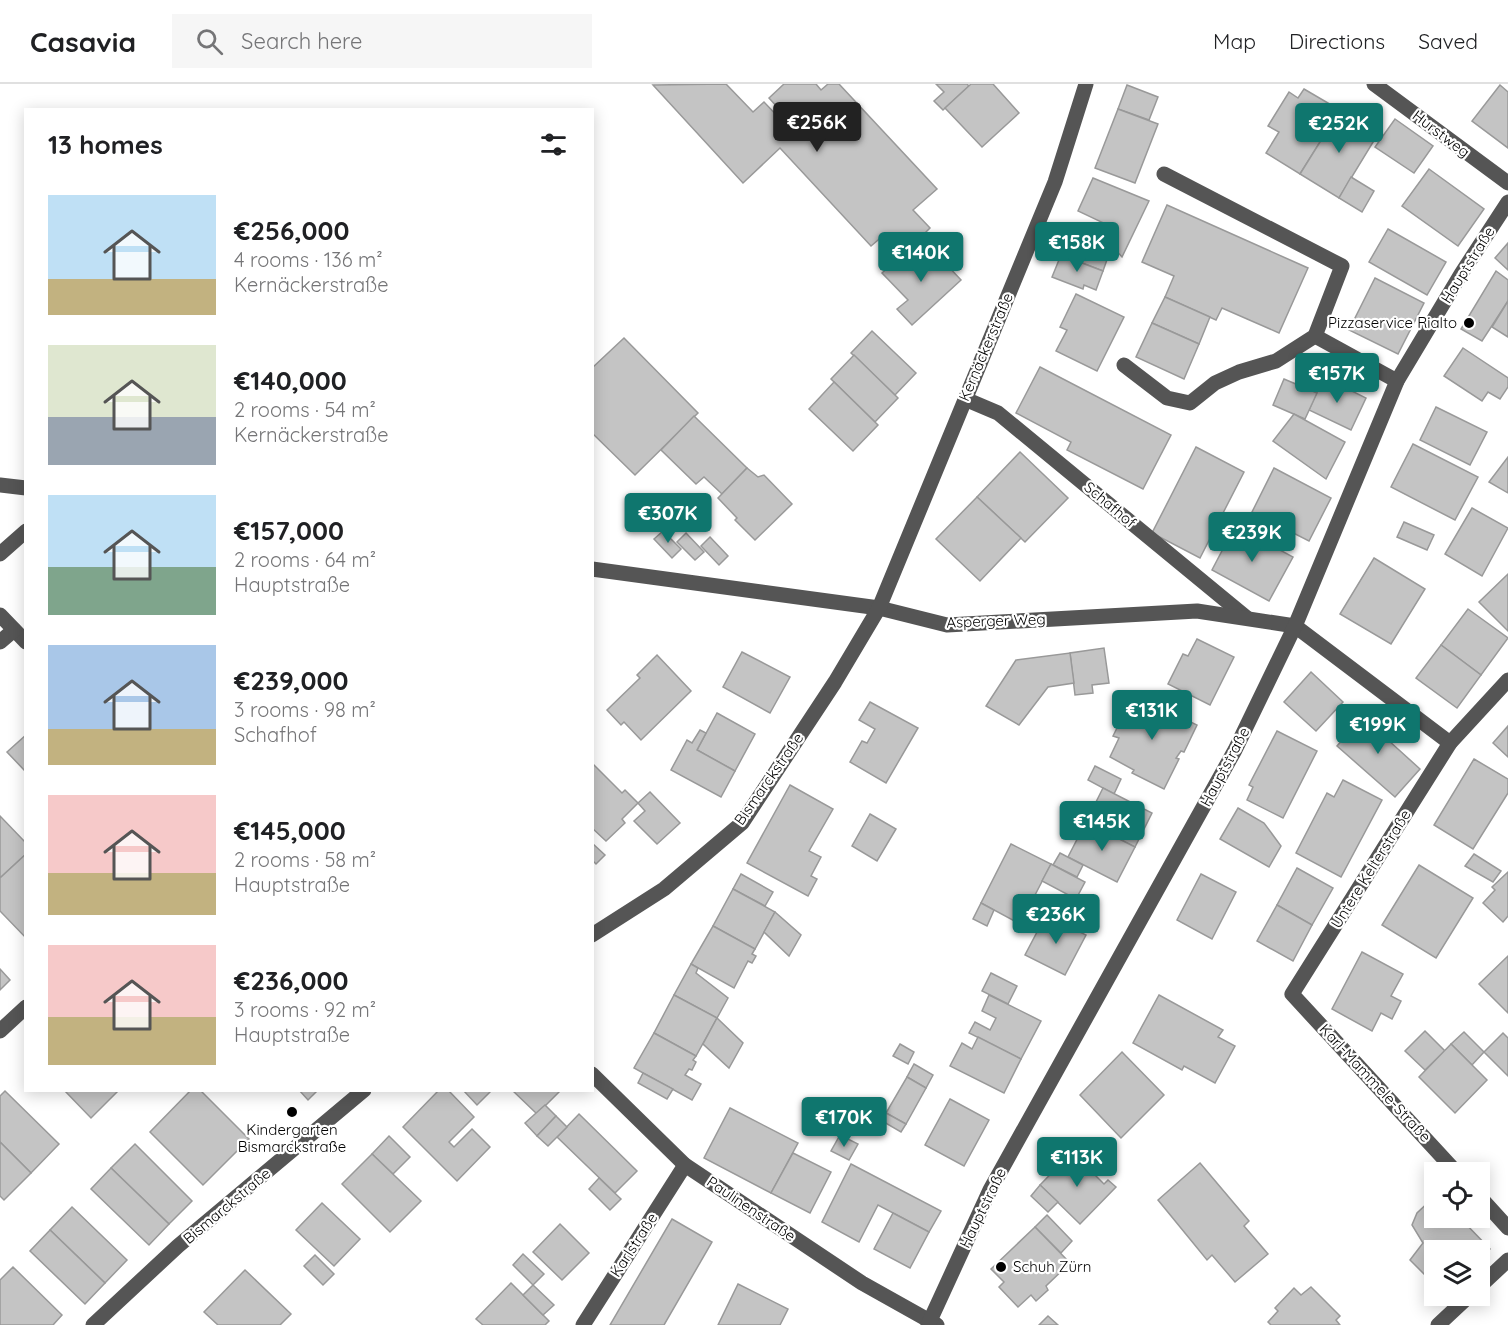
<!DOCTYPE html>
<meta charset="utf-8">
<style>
body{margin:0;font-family:Quicksand,sans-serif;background:#f6f6f6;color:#202124;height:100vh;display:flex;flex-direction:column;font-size:22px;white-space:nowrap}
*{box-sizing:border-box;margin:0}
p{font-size:20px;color:#757577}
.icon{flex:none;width:33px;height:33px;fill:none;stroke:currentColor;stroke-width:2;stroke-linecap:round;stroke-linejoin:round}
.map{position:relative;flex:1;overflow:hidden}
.drawer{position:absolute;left:24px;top:24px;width:570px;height:984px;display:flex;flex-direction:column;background:#fff;border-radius:0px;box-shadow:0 3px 15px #0003}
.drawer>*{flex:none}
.controls{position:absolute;left:1424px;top:1078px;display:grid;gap:12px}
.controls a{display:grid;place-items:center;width:66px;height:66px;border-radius:0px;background:#fff;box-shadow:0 3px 15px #0003;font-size:30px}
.price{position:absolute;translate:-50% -51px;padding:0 14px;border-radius:6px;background:#0f766e;color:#fff;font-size:20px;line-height:39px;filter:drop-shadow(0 2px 3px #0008)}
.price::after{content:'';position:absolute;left:50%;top:36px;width:18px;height:14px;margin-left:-9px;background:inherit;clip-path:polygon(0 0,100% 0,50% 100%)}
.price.active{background:#222;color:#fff}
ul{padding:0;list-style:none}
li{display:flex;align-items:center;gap:18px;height:150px;padding:0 24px}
li span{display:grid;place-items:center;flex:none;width:168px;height:120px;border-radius:0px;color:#555}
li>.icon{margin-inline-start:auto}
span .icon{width:72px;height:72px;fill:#fffc;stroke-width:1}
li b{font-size:26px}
h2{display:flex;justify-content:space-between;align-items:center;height:72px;padding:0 24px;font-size:26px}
header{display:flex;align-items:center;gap:36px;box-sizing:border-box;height:84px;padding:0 30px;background:#fff;border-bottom:2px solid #e0e0e0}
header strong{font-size:28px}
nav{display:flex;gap:33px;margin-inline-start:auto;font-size:21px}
.search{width:420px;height:54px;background:#f6f6f6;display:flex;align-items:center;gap:15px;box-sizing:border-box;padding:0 21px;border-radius:0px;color:#757577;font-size:22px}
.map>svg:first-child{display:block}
.building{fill:#c4c4c4;stroke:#999;stroke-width:1.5}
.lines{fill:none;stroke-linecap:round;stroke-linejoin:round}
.minor{stroke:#555;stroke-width:15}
.poi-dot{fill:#000;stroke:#fff;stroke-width:2}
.labels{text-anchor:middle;stroke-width:4.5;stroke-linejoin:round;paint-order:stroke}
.street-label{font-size:15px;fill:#000;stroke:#fff}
.poi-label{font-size:15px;fill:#000;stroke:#fff;text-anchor:end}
</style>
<header>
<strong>Casavia</strong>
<div class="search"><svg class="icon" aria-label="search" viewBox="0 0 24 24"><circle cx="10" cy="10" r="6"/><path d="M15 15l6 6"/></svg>Search here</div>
<nav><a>Map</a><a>Directions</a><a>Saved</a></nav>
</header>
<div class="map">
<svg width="1508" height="1241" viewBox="0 0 1508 1241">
<rect width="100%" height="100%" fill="#fff"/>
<g class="building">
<path d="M 726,0 L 753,28 L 764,18 L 785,40 L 789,36 L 769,14 L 784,0 L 816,0 L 821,6 L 828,0 L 839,0 L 937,105 L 913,126 L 930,144 L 926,148 L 935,158 L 911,180 L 884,151 L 871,162 L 780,64 L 743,99 L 653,1 Z"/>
<path d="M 936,0 L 967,0 L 969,2 L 943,26 L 934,17 L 944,8 Z"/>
<path d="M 971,0 L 993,0 L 1019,29 L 982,63 L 945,24 Z"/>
<path d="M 1127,1 L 1158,13 L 1149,36 L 1118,25 Z"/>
<path d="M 1500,1 L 1508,8 L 1508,64 L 1472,37 Z"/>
<path d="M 1304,5 L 1340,26 L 1300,90 L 1266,69 L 1279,48 L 1268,42 L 1289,8 L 1298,14 Z"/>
<path d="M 1118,25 L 1158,40 L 1135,99 L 1095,84 Z"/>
<path d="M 1340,26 L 1378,50 L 1339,114 L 1300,90 Z"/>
<path d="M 1395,35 L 1433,62 L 1414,89 L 1375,63 Z"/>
<path d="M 1429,85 L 1484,125 L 1458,162 L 1402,122 Z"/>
<path d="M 1351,93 L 1374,107 L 1362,128 L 1339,114 Z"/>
<path d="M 1093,94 L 1149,117 L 1122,173 L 1105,154 L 1110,142 L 1078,127 Z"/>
<path d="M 1167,121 L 1308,184 L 1279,249 L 1222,224 L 1216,236 L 1165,213 L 1174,192 L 1142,178 Z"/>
<path d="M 1388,145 L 1446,178 L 1427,211 L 1369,178 Z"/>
<path d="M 1070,146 L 1100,158 L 1097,165 L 1109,170 L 1103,187 L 1061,171 Z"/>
<path d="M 1508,159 L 1508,186 L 1495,174 Z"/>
<path d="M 930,163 L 961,196 L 912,241 L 897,225 L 908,216 L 882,189 L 902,171 L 911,180 Z"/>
<path d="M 1061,171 L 1103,187 L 1096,206 L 1084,201 L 1083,205 L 1052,193 Z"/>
<path d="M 1496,187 L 1508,196 L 1508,217 L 1482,257 L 1461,245 Z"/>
<path d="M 1375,194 L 1424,219 L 1398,270 L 1349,246 Z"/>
<path d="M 1076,210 L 1124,233 L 1097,287 L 1056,267 L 1067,246 L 1060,243 Z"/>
<path d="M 1165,213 L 1210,233 L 1199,260 L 1152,239 Z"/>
<path d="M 1508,217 L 1508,253 L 1492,243 Z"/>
<path d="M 1152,239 L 1199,260 L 1184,295 L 1136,273 Z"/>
<path d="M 872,247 L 916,289 L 895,311 L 851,269 Z"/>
<path d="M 624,254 L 698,329 L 635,391 L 592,349 L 592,284 Z"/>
<path d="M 1463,264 L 1508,294 L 1508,303 L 1500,315 L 1488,308 L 1482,317 L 1444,292 Z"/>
<path d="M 854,271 L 898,314 L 875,338 L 831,295 Z"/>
<path d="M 1040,283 L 1171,351 L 1143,405 L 1067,366 L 1071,358 L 1016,329 Z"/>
<path d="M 1324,293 L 1366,314 L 1351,346 L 1309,326 Z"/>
<path d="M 1284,295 L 1317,309 L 1305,335 L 1273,321 Z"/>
<path d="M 834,298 L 878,341 L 853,367 L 809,325 Z"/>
<path d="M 1436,323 L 1487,348 L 1470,381 L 1420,356 Z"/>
<path d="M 1294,330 L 1345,358 L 1326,395 L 1273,357 Z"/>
<path d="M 694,332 L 747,384 L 722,410 L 704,393 L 696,400 L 661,366 Z"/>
<path d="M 1413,360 L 1478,393 L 1455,436 L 1391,403 Z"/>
<path d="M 1196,363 L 1244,388 L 1200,474 L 1152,449 Z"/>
<path d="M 1020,368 L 1068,414 L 1025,458 L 977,413 Z"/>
<path d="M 1508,373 L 1508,409 L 1489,398 Z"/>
<path d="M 747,384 L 758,393 L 764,391 L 792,420 L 755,456 L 735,436 L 737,434 L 718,414 Z"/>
<path d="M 1274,384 L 1331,414 L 1309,457 L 1252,428 Z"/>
<path d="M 977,413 L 1021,454 L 980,497 L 936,455 Z"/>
<path d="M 1472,424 L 1508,444 L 1482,492 L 1445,470 Z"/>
<path d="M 1404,438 L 1434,451 L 1427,466 L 1397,453 Z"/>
<path d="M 1235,442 L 1293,473 L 1269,517 L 1212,486 Z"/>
<path d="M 663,447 L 681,465 L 672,474 L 654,455 Z"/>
<path d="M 686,449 L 704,468 L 695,476 L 677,458 Z"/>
<path d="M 710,453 L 728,472 L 719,481 L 701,462 Z"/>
<path d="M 1374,474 L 1425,505 L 1391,560 L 1340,530 Z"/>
<path d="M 1508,490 L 1508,547 L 1479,518 Z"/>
<path d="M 1468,525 L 1508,554 L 1481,591 L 1441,561 Z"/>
<path d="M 1197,555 L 1234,573 L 1210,621 L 1168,600 L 1183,570 L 1188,572 Z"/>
<path d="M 1441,561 L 1481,591 L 1457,624 L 1416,594 Z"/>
<path d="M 1104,564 L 1109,599 L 1092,601 L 1093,609 L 1075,611 L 1070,569 Z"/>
<path d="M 742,568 L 790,593 L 770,629 L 723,603 Z"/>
<path d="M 1070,569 L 1074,599 L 1048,603 L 1019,641 L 986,622 L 1016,576 Z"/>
<path d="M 657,571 L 691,607 L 641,656 L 624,638 L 621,641 L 607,626 L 640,594 L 637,591 Z"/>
<path d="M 1311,588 L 1343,618 L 1316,647 L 1284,618 Z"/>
<path d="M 1143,610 L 1168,622 L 1166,626 L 1197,641 L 1184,668 L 1181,667 L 1176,674 L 1179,675 L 1164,705 L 1132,689 L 1134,686 L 1110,673 L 1119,654 L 1113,652 L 1127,624 L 1134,628 Z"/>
<path d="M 870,618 L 918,644 L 886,699 L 850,678 L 862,657 L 867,659 L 875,645 L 859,636 Z"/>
<path d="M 1367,628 L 1392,651 L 1388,656 L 1420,685 L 1395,713 L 1337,662 Z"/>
<path d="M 717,629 L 755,650 L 735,687 L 697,666 Z"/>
<path d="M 1508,642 L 1508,673 L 1493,659 Z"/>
<path d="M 700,646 L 706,649 L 697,666 L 735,687 L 721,713 L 671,686 L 687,656 L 692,659 Z"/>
<path d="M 1277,647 L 1317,667 L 1283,734 L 1247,716 L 1253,703 L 1249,701 Z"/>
<path d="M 26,651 L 26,688 L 7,668 Z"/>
<path d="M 1474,675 L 1508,695 L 1508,709 L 1473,765 L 1434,741 Z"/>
<path d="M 592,679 L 622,709 L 625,706 L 638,719 L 622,735 L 625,739 L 606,757 L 592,744 Z"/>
<path d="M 1095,682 L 1121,695 L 1114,710 L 1088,696 Z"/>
<path d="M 1343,696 L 1382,716 L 1341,793 L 1296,769 L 1327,709 L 1334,713 Z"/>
<path d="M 790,701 L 833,725 L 809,767 L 821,773 L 811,792 L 817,795 L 808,812 L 747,779 Z"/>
<path d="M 1103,704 L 1152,729 L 1135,763 L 1086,738 Z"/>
<path d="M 650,708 L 680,739 L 657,760 L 634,737 L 645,727 L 638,719 Z"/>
<path d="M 1238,724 L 1264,739 L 1281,762 L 1269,783 L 1220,755 Z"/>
<path d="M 870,730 L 896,745 L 877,777 L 852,762 Z"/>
<path d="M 0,732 L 26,759 L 26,770 L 0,794 Z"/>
<path d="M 1086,738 L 1135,763 L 1117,798 L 1068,773 Z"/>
<path d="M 592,759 L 605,771 L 596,780 L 592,776 Z"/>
<path d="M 1011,760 L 1051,780 L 1020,840 L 981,819 Z"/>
<path d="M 1060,769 L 1083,781 L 1077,793 L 1053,781 Z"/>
<path d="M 26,770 L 26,854 L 0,827 L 0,794 Z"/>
<path d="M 1474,770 L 1501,787 L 1493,798 L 1465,782 Z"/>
<path d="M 1051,780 L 1085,798 L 1076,815 L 1042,797 Z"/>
<path d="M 1419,781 L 1473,814 L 1436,874 L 1382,841 Z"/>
<path d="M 1297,784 L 1333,804 L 1312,841 L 1277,821 Z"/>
<path d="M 1508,788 L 1508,832 L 1503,838 L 1483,819 L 1495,806 L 1492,803 Z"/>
<path d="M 741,790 L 773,808 L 765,822 L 733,805 Z"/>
<path d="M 1201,790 L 1236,808 L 1212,855 L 1177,836 Z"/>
<path d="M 733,805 L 775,828 L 755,865 L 713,842 Z"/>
<path d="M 981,819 L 994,826 L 987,842 L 973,835 Z"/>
<path d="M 1277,821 L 1312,841 L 1293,877 L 1257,857 Z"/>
<path d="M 775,828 L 801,851 L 789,872 L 764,848 Z"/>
<path d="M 1046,831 L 1086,851 L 1065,891 L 1025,871 Z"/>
<path d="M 713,842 L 755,865 L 752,870 L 756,872 L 752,879 L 748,877 L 734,904 L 691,880 Z"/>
<path d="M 1362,868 L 1403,890 L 1391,912 L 1401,917 L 1392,935 L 1381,929 L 1372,947 L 1332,925 Z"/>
<path d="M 1508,872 L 1508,929 L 1479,900 Z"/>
<path d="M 691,880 L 698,884 L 696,889 L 728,914 L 717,934 L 674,911 Z"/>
<path d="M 0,885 L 10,896 L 0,906 Z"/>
<path d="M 991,889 L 1017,902 L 1008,920 L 982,907 Z"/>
<path d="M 674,911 L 717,934 L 696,972 L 654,949 Z"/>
<path d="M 989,911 L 1041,937 L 1021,975 L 969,949 L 975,938 L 990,946 L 996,934 L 982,927 Z"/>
<path d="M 1159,911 L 1223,946 L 1218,953 L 1235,962 L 1215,999 L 1184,982 L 1182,986 L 1133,959 Z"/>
<path d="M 717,934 L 743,959 L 729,984 L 703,960 Z"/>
<path d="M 1425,947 L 1445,967 L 1425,986 L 1405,967 Z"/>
<path d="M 1464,948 L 1484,968 L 1472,981 L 1451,960 Z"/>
<path d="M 654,949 L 696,972 L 693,976 L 696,978 L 692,986 L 689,985 L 685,991 L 701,1000 L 692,1016 L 634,984 Z"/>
<path d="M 1503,949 L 1508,954 L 1508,992 L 1484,968 Z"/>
<path d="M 978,953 L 1021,975 L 1004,1009 L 950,982 L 962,959 L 972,965 Z"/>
<path d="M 900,960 L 914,968 L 908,980 L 893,972 Z"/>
<path d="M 1451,960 L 1487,996 L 1455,1029 L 1419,993 Z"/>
<path d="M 1122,968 L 1164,1011 L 1121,1054 L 1080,1011 Z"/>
<path d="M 914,980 L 933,991 L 926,1004 L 907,993 Z"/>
<path d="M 643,989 L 673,1005 L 667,1015 L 638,999 Z"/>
<path d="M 907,993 L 926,1004 L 906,1040 L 886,1029 Z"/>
<path d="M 64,1006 L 119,1006 L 91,1034 Z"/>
<path d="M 191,1006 L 200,1006 L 249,1055 L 203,1101 L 150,1048 Z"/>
<path d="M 299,1006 L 318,1006 L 308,1016 Z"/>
<path d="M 439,1006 L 448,1006 L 474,1033 L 449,1058 L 454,1063 L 472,1045 L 490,1063 L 457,1097 L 403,1043 Z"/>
<path d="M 463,1006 L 488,1006 L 490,1008 L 477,1021 Z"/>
<path d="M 512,1006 L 557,1006 L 559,1008 L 537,1030 Z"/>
<path d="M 5,1007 L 59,1060 L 31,1089 L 0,1058 L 0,1012 Z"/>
<path d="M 950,1015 L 989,1036 L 964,1082 L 925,1061 Z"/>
<path d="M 545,1021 L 556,1032 L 537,1052 L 525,1039 Z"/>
<path d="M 730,1024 L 798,1059 L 771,1109 L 704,1074 Z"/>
<path d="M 886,1029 L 906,1040 L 901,1048 L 882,1037 Z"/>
<path d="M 579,1030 L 637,1087 L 615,1109 L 557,1053 Z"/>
<path d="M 556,1032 L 567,1043 L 548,1062 L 537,1052 Z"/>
<path d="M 840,1051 L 858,1060 L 849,1076 L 831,1067 Z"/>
<path d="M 389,1052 L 410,1073 L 393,1090 L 372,1070 Z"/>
<path d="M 0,1058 L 31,1089 L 4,1116 L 0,1112 Z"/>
<path d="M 135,1060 L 192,1117 L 169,1140 L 111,1084 Z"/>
<path d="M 1072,1068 L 1104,1100 L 1108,1096 L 1116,1103 L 1080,1140 L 1040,1101 Z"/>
<path d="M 793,1069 L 831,1088 L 810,1129 L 771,1109 Z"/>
<path d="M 372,1070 L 421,1117 L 390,1148 L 342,1100 Z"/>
<path d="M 1200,1079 L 1249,1137 L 1244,1142 L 1268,1170 L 1235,1198 L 1212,1171 L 1207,1176 L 1158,1116 Z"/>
<path d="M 851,1080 L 941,1127 L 929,1148 L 878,1121 L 859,1158 L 822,1138 Z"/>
<path d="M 111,1084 L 169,1140 L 149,1161 L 91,1105 Z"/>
<path d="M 599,1094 L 621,1115 L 610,1126 L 589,1105 Z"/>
<path d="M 1040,1101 L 1058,1118 L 1048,1128 L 1031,1112 Z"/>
<path d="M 1434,1113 L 1434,1134 L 1460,1134 L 1490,1165 L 1479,1175 L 1479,1167 L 1434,1167 L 1434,1200 L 1410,1176 L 1423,1159 L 1412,1141 L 1417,1129 Z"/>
<path d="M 322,1119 L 360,1155 L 334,1182 L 296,1146 Z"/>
<path d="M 72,1123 L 127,1176 L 105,1199 L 50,1146 Z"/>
<path d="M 893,1129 L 929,1148 L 910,1184 L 874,1165 Z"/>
<path d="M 1047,1131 L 1072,1157 L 1061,1169 L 1035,1143 Z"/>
<path d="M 672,1135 L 712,1158 L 664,1241 L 610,1241 Z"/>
<path d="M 560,1140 L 589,1169 L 562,1196 L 533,1168 Z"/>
<path d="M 1035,1143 L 1070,1179 L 1046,1202 L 1048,1206 L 1036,1217 L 1031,1211 L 1018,1223 L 999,1203 L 1004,1198 L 991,1185 Z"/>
<path d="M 50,1146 L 105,1199 L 85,1220 L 30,1167 Z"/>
<path d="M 523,1170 L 544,1190 L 533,1201 L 513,1181 Z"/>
<path d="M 315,1171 L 334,1190 L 323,1201 L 304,1182 Z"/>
<path d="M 13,1183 L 62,1231 L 53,1241 L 0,1241 L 0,1196 Z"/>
<path d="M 245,1186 L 291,1230 L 280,1241 L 218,1241 L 204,1228 Z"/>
<path d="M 511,1199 L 549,1237 L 545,1241 L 483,1241 L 476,1235 Z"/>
<path d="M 738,1200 L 788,1225 L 780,1241 L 718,1241 Z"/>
<path d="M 533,1201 L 554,1221 L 543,1231 L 523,1211 Z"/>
<path d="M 1311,1203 L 1340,1232 L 1336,1236 L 1340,1241 L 1271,1241 L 1268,1238 L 1278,1227 L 1275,1224 L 1294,1204 L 1301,1211 Z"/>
<path d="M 1048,1232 L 1058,1241 L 1039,1241 Z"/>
</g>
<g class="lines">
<g class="minor">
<path d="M 1374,0 L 1508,99"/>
<path d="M 1315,252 L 1397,297"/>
<path d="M 1124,281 L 1167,314 L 1190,319 L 1215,299 L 1239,288 L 1276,277 L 1315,252 L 1342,182 L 1164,90"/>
<path d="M 965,315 L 998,329 L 1247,534"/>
<path d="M 0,401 L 26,404"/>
<path d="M 0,470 L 26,447"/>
<path d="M 592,485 L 879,524 L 947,541 L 1197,527 L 1295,542"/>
<path d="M 0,531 L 26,558"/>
<path d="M 1295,542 L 1450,659"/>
<path d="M 0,558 L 14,546"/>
<path d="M 592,851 L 664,805 L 742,739 L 835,598 L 879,524 L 1055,98 L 1086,0"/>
<path d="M 0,947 L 26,923"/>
<path d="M 592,990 L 685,1081 L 862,1199 L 937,1241"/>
<path d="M 1457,1089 L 1292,910 L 1450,659 L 1508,596"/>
<path d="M 1479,1112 L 1508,1144"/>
<path d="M 1479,1203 L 1508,1176"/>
<path d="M 93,1241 L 178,1162 L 364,1006"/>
<path d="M 583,1241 L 685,1081"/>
<path d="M 928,1241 L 990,1106 L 1235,666 L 1295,542 L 1397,297 L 1461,190 L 1508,118"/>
<path d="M 1438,1241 L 1469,1212"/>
</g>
</g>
<g class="poi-dot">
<circle cx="1469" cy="239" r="6"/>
<circle cx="292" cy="1028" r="6"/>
<circle cx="1001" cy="1183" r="6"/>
</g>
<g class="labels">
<g class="street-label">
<text transform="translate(1441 50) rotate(37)" y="5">Hurstweg</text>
<text transform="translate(1468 181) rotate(-58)" y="5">Hauptstraße</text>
<text transform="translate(986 263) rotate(-67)" y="5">Kernäckerstraße</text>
<text transform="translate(1110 421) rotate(40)" y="5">Schafhof</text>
<text transform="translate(996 537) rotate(-2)" y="5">Asperger Weg</text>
<text transform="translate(1225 683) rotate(-62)" y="5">Hauptstraße</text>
<text transform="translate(769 695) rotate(-55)" y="5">Bismarckstraße</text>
<text transform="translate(1371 785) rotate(-58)" y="5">Untere Kelterstraße</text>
<text transform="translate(1375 999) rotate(47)" y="5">Karl-Mammele-Straße</text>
<text transform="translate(227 1122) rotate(-40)" y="5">Bismarckstraße</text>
<text transform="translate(983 1124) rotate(-64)" y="5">Hauptstraße</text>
<text transform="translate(751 1125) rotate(34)" y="5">Paulinenstraße</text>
<text transform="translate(634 1161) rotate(-57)" y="5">Karlstraße</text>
</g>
<g class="poi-label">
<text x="1457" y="244">Pizzaservice Rialto</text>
<text x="292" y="1051" text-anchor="middle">Kindergarten<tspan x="292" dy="17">Bismarckstraße</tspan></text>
<text x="1013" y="1188" text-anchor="start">Schuh Zürn</text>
</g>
</g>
</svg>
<div class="controls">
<a><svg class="icon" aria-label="locate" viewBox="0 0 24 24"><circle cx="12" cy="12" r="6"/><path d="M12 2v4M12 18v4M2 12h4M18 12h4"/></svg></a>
<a><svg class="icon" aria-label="layers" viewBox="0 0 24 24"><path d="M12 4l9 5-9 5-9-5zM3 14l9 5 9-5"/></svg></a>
</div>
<b class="price active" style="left:817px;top:69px">€256K</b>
<b class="price" style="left:1339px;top:70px">€252K</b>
<b class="price" style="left:1077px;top:189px">€158K</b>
<b class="price" style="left:921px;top:199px">€140K</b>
<b class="price" style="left:1337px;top:320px">€157K</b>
<b class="price" style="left:668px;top:460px">€307K</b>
<b class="price" style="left:1252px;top:479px">€239K</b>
<b class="price" style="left:1152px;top:657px">€131K</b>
<b class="price" style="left:1378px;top:671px">€199K</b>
<b class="price" style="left:1102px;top:768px">€145K</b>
<b class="price" style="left:1056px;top:861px">€236K</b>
<b class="price" style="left:844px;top:1064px">€170K</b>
<b class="price" style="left:1077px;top:1104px">€113K</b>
<section class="drawer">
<h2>13 homes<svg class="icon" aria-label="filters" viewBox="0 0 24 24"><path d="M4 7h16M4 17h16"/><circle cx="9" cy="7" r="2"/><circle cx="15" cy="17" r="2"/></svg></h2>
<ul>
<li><span style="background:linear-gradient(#bfe0f5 70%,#c2b280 0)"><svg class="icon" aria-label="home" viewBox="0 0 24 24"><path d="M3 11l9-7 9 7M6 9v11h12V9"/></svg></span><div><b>€256,000</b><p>4 rooms · 136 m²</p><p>Kernäckerstraße</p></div></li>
<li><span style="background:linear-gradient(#dfe7d0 60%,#9aa5b1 0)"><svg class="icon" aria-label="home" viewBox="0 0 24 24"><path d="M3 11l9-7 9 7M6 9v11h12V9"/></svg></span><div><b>€140,000</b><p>2 rooms · 54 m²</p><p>Kernäckerstraße</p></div></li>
<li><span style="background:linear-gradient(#bfe0f5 60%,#7fa58c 0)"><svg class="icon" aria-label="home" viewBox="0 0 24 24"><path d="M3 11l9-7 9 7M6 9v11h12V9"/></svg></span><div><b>€157,000</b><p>2 rooms · 64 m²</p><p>Hauptstraße</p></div></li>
<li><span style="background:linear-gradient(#a9c7e8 70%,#c2b280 0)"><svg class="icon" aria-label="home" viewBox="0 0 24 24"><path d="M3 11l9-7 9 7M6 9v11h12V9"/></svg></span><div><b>€239,000</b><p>3 rooms · 98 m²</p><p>Schafhof</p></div></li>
<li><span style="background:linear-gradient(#f6c9c9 65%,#c2b280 0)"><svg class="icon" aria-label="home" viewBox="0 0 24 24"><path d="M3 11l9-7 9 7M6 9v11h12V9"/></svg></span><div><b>€145,000</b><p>2 rooms · 58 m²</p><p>Hauptstraße</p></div></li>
<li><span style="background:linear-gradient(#f6c9c9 60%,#c2b280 0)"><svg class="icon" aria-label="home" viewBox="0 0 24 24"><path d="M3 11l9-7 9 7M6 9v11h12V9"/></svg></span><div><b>€236,000</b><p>3 rooms · 92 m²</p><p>Hauptstraße</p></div></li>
</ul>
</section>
</div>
